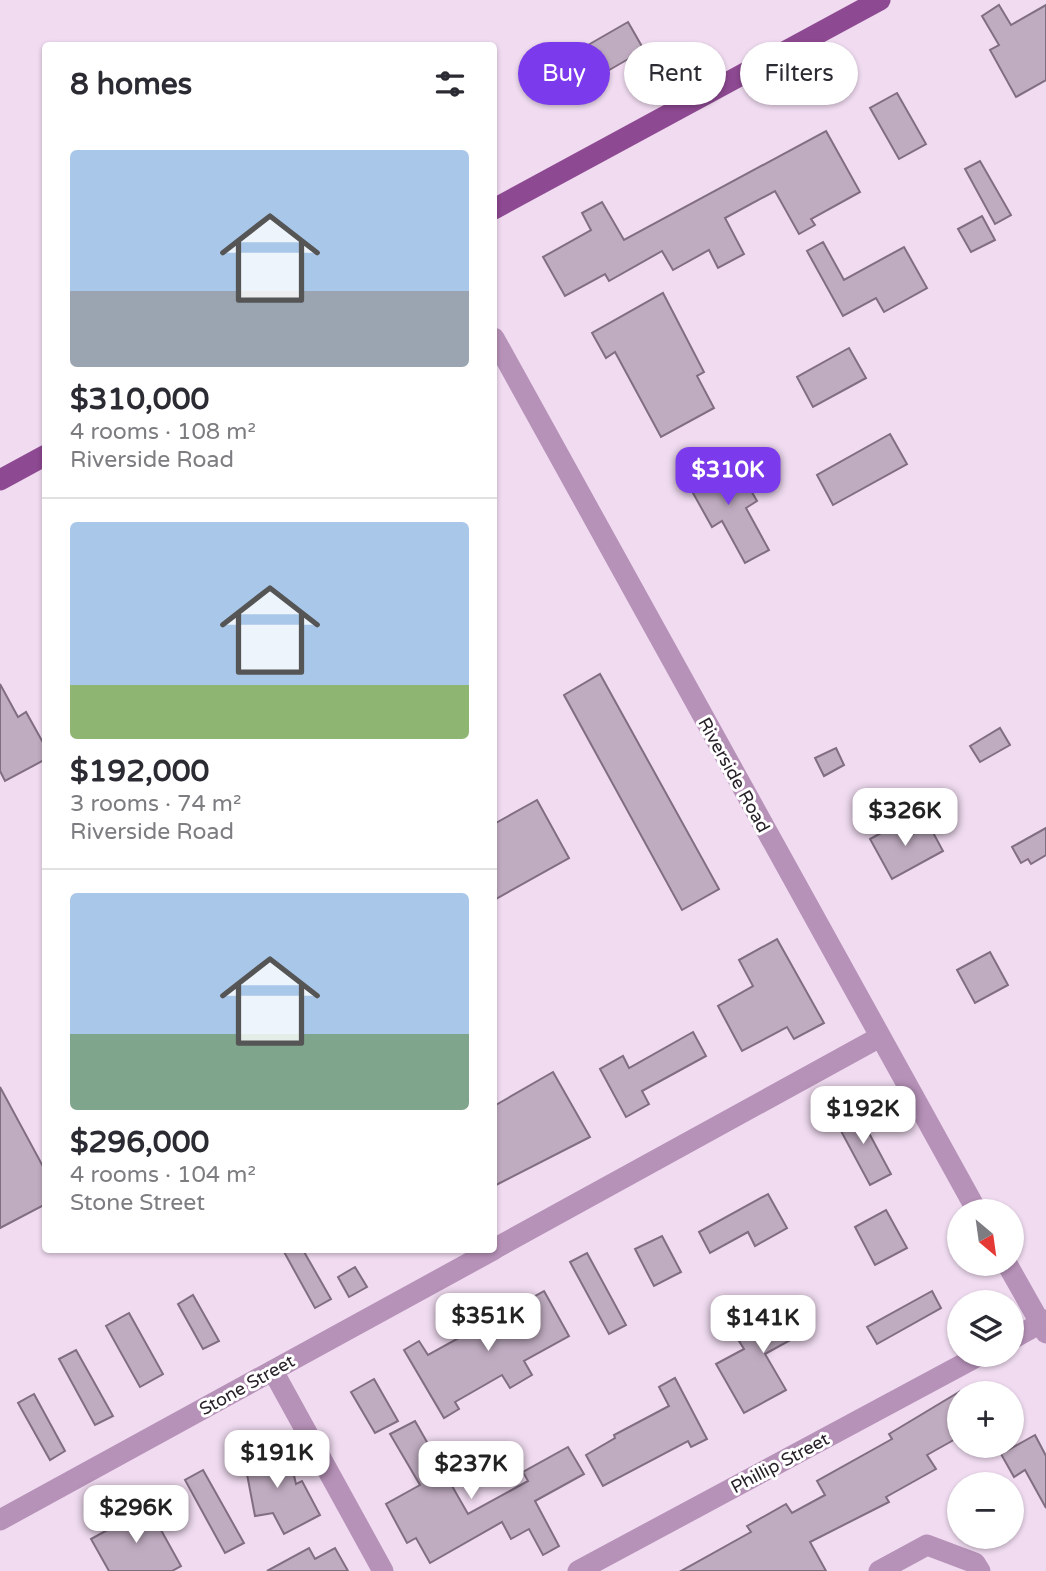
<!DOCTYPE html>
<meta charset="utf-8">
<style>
body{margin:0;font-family:"Varela Round",sans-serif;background:#f7f7f7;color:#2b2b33;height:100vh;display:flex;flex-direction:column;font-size:26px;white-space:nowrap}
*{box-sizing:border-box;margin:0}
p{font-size:23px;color:#7c7c81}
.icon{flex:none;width:38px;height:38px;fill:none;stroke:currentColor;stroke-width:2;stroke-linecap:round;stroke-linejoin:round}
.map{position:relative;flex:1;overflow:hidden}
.panel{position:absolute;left:42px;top:42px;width:455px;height:1211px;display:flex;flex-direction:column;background:#fff;border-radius:7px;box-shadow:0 2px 5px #0004}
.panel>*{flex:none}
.top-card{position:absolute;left:518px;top:42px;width:422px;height:63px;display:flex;gap:14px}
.needle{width:46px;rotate:151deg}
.buttons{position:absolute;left:947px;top:1199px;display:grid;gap:14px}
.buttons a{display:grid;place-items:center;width:77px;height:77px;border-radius:50%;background:#fff;box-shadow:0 2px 5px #0004;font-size:35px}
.price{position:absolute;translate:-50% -60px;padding:0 16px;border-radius:14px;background:#fff;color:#222;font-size:23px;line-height:46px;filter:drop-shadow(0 2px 4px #0008)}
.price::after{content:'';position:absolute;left:50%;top:42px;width:21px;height:16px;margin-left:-10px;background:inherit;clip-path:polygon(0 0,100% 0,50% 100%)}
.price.on{background:#7c3aed;color:#fff}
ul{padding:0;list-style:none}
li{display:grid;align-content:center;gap:14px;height:371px;padding:0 28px}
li+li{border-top:2px solid #e1e1e2}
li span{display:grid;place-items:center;height:217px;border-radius:7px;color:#555}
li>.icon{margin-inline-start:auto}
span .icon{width:126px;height:126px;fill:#fffc;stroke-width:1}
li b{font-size:30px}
h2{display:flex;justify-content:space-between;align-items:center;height:84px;padding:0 28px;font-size:30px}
.tag{padding:0 24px;border-radius:32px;background:#fff;box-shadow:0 2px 5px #0004;font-size:24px;line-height:63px}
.tag.on{background:#7c3aed;color:#fff}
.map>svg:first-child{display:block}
.building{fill:#c0acc1;stroke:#816e81;stroke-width:2}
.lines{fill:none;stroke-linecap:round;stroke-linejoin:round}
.minor{stroke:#b691b8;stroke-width:21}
.major{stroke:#8d4991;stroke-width:21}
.labels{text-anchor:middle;stroke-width:6;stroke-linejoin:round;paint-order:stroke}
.street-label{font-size:18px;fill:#282129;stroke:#fff}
</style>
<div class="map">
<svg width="1046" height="1571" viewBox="0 0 1046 1571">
<rect width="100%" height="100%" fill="#f0dbf0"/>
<g class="building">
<path d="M 999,5 L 1011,25 L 1046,5 L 1046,80 L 1016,97 L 990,50 L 999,45 L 982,16 Z"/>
<path d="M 628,22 L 644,50 L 604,73 L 588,45 Z"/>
<path d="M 897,93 L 926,144 L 899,159 L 870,108 Z"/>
<path d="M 826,131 L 860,192 L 811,219 L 815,225 L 799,234 L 775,191 L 725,218 L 744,254 L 718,268 L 709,250 L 673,270 L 662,251 L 609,281 L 605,274 L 565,296 L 543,257 L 591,230 L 582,213 L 602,202 L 624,240 Z"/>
<path d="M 980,161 L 1011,215 L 995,224 L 965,169 Z"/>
<path d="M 982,216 L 995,240 L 971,252 L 958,229 Z"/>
<path d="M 823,242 L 844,280 L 904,247 L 927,288 L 884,312 L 876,298 L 843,316 L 807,251 Z"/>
<path d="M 663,293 L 704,372 L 697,376 L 714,408 L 661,437 L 615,352 L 606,358 L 592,333 Z"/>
<path d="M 849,348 L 866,378 L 813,407 L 797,377 Z"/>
<path d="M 890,434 L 907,464 L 833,505 L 817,475 Z"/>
<path d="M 718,458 L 731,481 L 742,475 L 757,501 L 746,508 L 769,550 L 745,563 L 722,521 L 712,527 L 684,477 Z"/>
<path d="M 600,674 L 719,889 L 682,910 L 564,695 Z"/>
<path d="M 0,684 L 18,717 L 26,712 L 46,748 L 46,759 L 5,781 L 0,771 Z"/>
<path d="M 1000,728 L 1010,745 L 980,762 L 970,746 Z"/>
<path d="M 836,748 L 844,765 L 824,776 L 815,758 Z"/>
<path d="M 537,800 L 569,858 L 494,900 L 494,824 Z"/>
<path d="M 905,820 L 913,834 L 929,825 L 943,851 L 892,879 L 870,839 Z"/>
<path d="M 1046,828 L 1046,855 L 1031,864 L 1028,859 L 1021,863 L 1012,847 Z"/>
<path d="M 777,939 L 824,1023 L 794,1039 L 787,1027 L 742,1051 L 718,1006 L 753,986 L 739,960 Z"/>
<path d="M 990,952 L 1008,985 L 975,1003 L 957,970 Z"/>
<path d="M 693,1032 L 706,1056 L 642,1091 L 649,1104 L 626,1117 L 600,1069 L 623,1056 L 629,1068 Z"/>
<path d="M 553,1072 L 590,1137 L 494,1186 L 494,1106 Z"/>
<path d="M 0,1087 L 46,1172 L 46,1204 L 0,1228 Z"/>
<path d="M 855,1107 L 891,1174 L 870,1185 L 834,1118 Z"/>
<path d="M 768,1194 L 787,1228 L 755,1246 L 748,1232 L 710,1253 L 699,1232 Z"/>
<path d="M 886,1210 L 907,1248 L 875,1265 L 855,1227 Z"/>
<path d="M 662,1236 L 681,1272 L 654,1286 L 635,1249 Z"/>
<path d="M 283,1250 L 303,1250 L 331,1299 L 315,1308 Z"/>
<path d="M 587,1253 L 626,1325 L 609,1334 L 570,1262 Z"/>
<path d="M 355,1267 L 367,1287 L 349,1297 L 338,1277 Z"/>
<path d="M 544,1291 L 569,1336 L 524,1361 L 532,1375 L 510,1388 L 502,1375 L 455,1402 L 459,1409 L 444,1418 L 404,1350 L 419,1341 L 428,1355 Z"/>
<path d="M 932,1291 L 941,1308 L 877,1344 L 867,1327 Z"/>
<path d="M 193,1295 L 219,1341 L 203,1349 L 178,1304 Z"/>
<path d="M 794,1296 L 812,1328 L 765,1354 L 786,1390 L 744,1413 L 716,1364 L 744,1349 L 739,1341 L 761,1329 L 755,1318 Z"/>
<path d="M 129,1313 L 163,1374 L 140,1387 L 106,1326 Z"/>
<path d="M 76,1350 L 113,1416 L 95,1425 L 59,1359 Z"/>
<path d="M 675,1378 L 707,1439 L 691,1447 L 688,1441 L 603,1486 L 586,1455 L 615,1438 L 614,1435 L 669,1406 L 659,1387 Z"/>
<path d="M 374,1379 L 398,1421 L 375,1433 L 351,1392 Z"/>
<path d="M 959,1392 L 959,1437 L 927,1455 L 936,1469 L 886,1497 L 889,1502 L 810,1542 L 826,1571 L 681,1571 L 751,1532 L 747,1526 L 786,1504 L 792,1513 L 825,1495 L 817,1481 L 892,1439 L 889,1434 Z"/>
<path d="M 34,1394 L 65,1451 L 50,1460 L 18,1403 Z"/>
<path d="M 415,1421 L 468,1514 L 528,1481 L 523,1472 L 568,1447 L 584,1474 L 535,1501 L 559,1546 L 543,1555 L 529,1529 L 511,1539 L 502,1522 L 430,1563 L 416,1538 L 407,1543 L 386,1504 L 420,1485 L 390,1434 Z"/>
<path d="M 1035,1435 L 1046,1456 L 1046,1508 L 1025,1470 L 1014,1477 L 1001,1454 Z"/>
<path d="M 266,1443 L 269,1459 L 280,1457 L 282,1469 L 292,1467 L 296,1484 L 302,1481 L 320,1515 L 284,1534 L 273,1513 L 255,1516 L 242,1448 Z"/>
<path d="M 203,1470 L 244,1543 L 225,1553 L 185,1480 Z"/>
<path d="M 146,1503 L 181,1566 L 172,1571 L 109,1571 L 91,1539 L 133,1516 L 131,1511 Z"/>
<path d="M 309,1548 L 315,1559 L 335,1548 L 348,1571 L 267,1571 Z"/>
</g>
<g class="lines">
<g class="minor">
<path d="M 494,338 L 977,1211"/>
<path d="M 494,1249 L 878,1038"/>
<path d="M 1007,1264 L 1046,1333"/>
<path d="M 1012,1339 L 1046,1320"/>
<path d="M 273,1371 L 383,1571"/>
<path d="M 0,1520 L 493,1250"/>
<path d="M 578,1571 L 982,1354"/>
<path d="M 879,1571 L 927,1545 L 975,1563 L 980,1571"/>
</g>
<g class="major">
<path d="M 494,209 L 880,0"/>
<path d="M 0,480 L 46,455"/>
</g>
</g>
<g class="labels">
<g class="street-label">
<text transform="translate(734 775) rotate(61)" y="6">Riverside Road</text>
<text transform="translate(247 1385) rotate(-29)" y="6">Stone Street</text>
<text transform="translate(780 1463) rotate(-28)" y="6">Phillip Street</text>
</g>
</g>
</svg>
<div class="buttons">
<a><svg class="needle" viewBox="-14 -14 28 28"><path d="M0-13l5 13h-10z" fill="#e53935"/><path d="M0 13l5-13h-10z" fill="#7c7c81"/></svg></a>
<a><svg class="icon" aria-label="layers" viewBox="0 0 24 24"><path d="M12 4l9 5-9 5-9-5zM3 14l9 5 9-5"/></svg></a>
<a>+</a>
<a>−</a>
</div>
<b class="price on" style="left:728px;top:507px">$310K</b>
<b class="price" style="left:905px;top:848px">$326K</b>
<b class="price" style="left:863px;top:1146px">$192K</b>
<b class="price" style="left:488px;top:1353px">$351K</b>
<b class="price" style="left:763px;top:1355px">$141K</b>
<b class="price" style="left:277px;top:1490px">$191K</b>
<b class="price" style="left:471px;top:1501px">$237K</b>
<b class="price" style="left:136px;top:1545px">$296K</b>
<div class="top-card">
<a class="tag on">Buy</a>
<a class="tag">Rent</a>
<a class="tag">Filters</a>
</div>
<section class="panel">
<h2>8 homes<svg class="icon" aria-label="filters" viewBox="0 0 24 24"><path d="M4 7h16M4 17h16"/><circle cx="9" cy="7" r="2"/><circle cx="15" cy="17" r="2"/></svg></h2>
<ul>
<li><span style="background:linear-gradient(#a9c7e8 65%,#9aa5b1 0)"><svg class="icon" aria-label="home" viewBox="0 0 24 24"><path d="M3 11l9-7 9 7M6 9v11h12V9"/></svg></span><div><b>$310,000</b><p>4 rooms · 108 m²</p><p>Riverside Road</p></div></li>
<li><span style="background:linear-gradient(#a9c7e8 75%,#8fb573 0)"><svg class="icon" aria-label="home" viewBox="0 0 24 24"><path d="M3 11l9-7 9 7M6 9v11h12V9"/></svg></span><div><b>$192,000</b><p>3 rooms · 74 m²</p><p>Riverside Road</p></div></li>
<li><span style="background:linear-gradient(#a9c7e8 65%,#7fa58c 0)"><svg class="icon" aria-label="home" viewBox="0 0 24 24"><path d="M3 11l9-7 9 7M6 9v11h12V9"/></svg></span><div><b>$296,000</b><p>4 rooms · 104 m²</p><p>Stone Street</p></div></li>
</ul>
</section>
</div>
